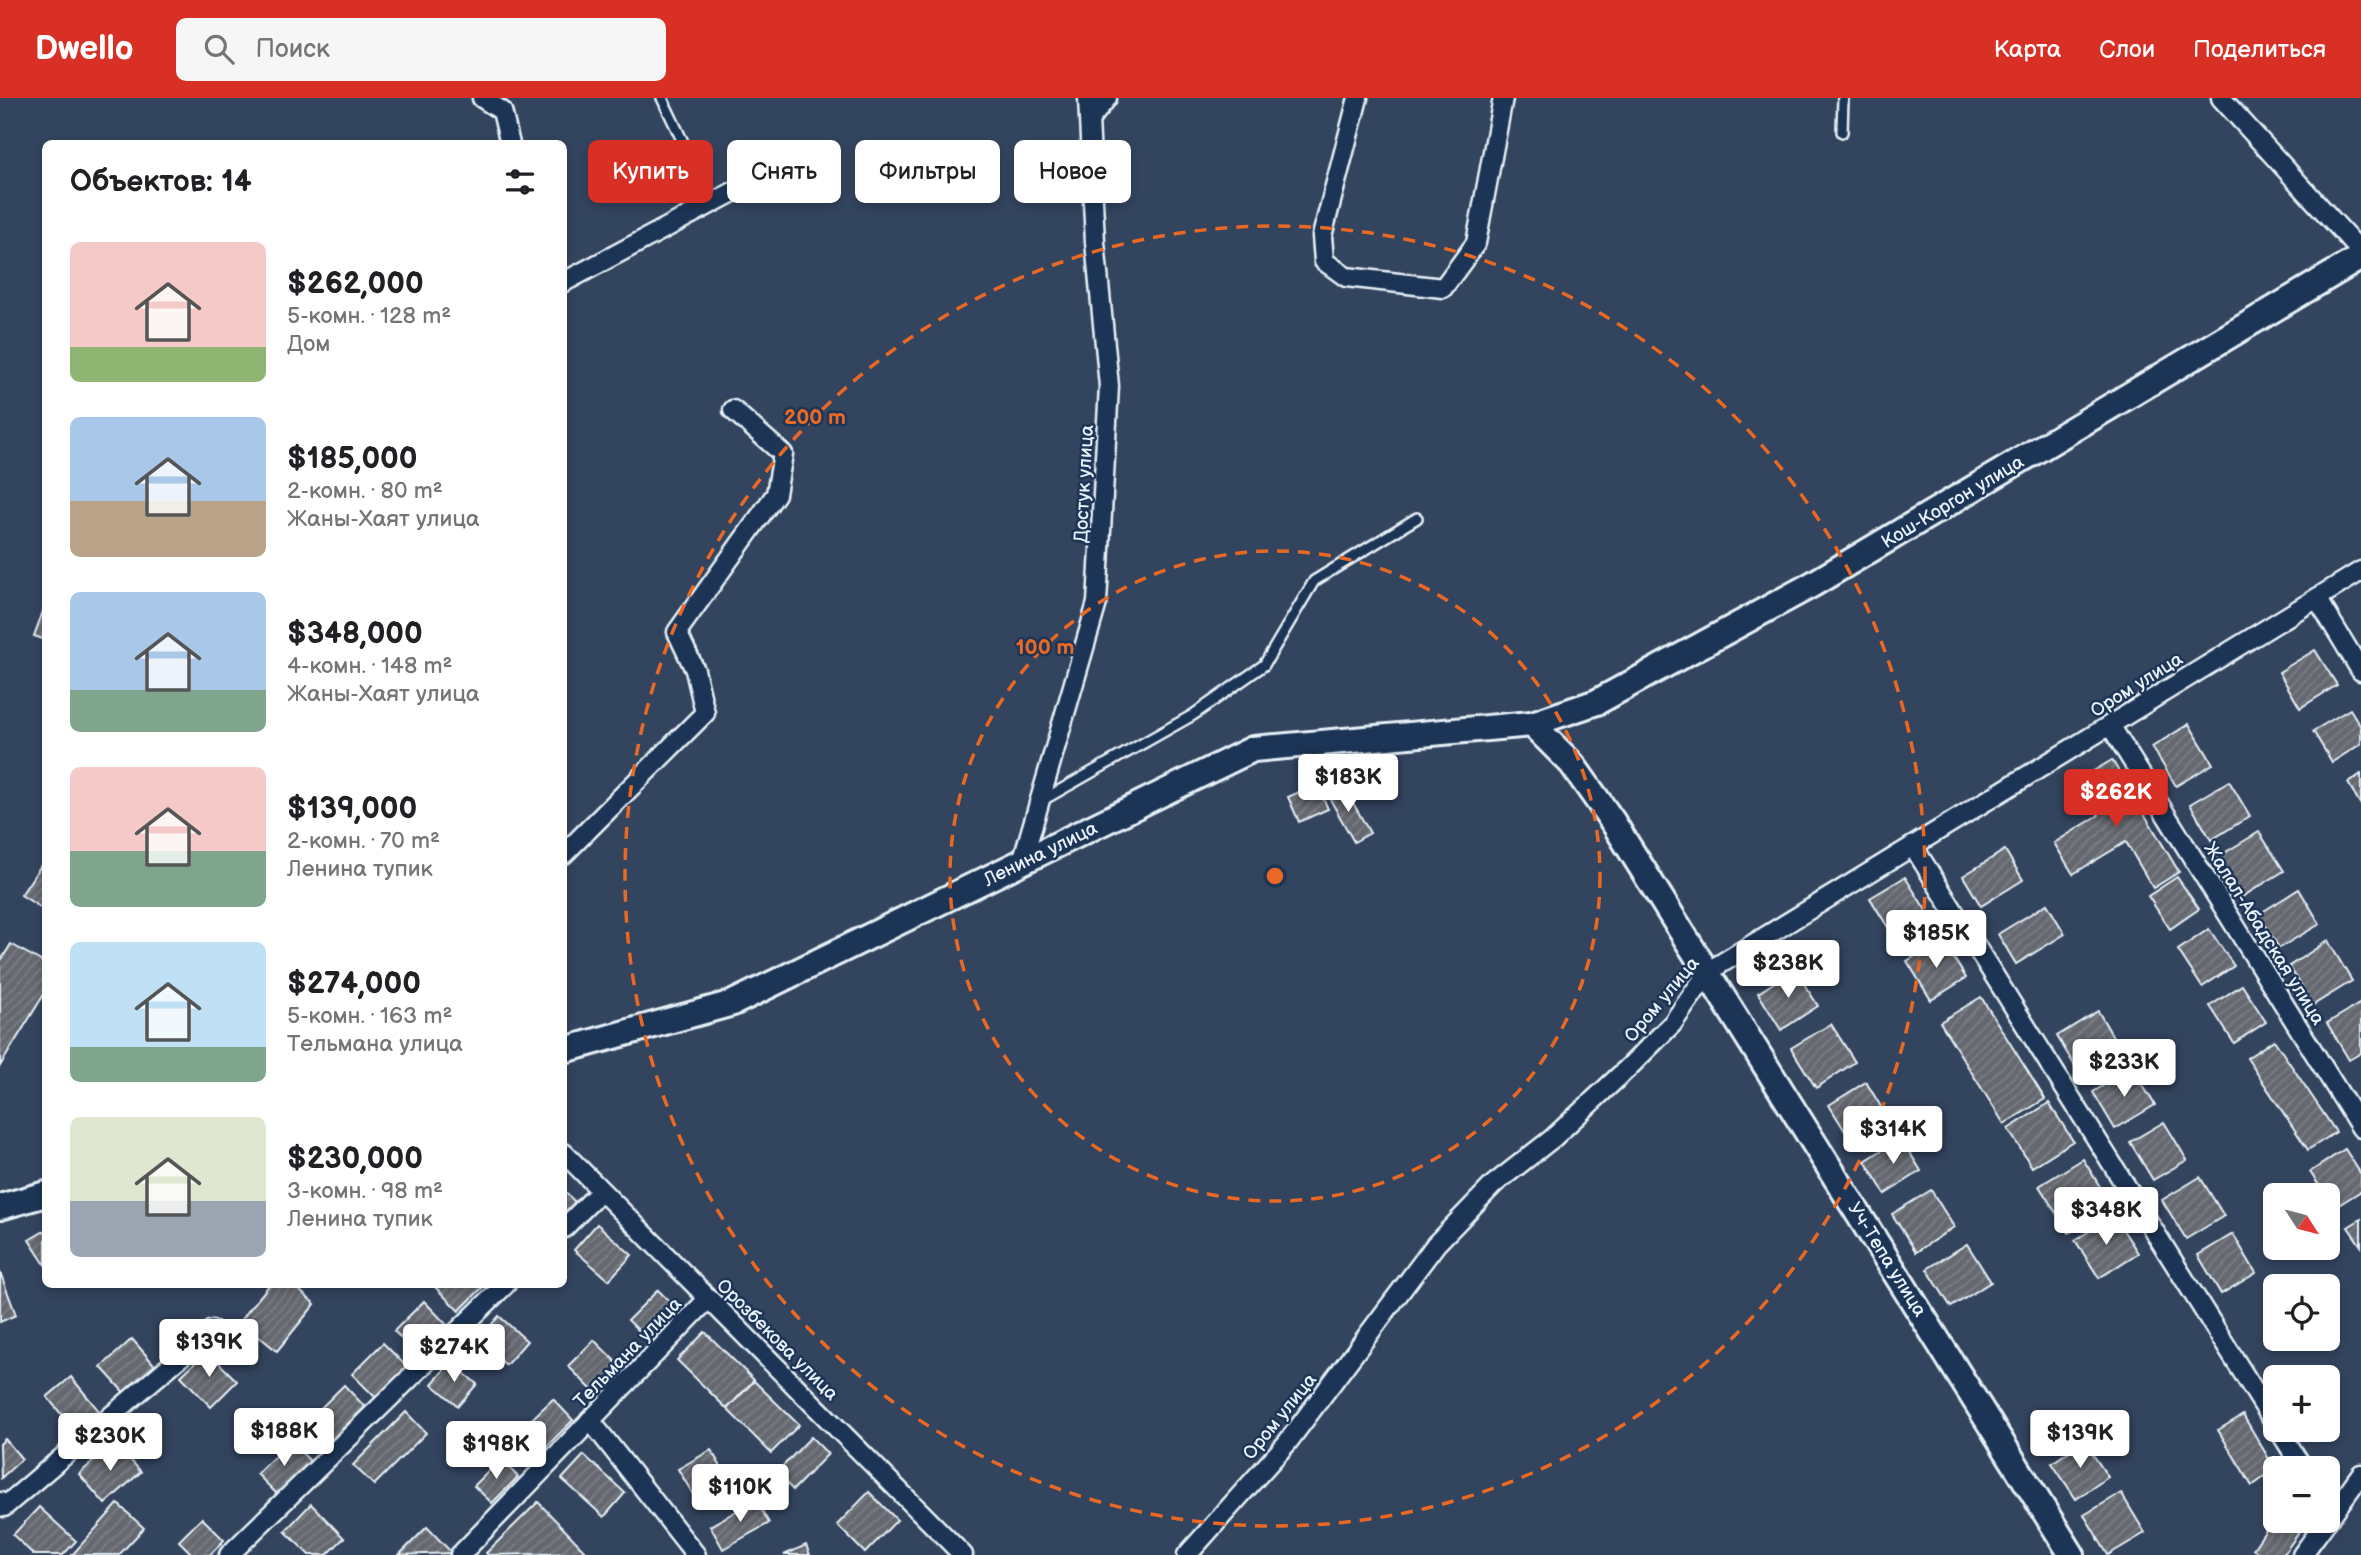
<!DOCTYPE html>
<html lang="ru">
<meta charset="utf-8">
<style>
body{margin:0;font-family:"Balsamiq Sans",sans-serif;background:#f6f6f6;color:#202124;height:100vh;display:flex;flex-direction:column;font-size:26px;white-space:nowrap}
*{box-sizing:border-box;margin:0}
p{font-size:23px;color:#757577}
.icon{flex:none;width:38px;height:38px;fill:none;stroke:currentColor;stroke-width:2;stroke-linecap:round;stroke-linejoin:round}
.map{position:relative;flex:1;overflow:hidden}
.panel{position:absolute;left:42px;top:42px;width:525px;height:1148px;display:flex;flex-direction:column;background:#fff;border-radius:10px;box-shadow:0 4px 10px #0003}
.panel>*{flex:none}
.hud{position:absolute;left:588px;top:42px;width:665px;height:63px;display:flex;gap:14px}
.needle{width:46px;rotate:126deg}
.fabs{position:absolute;left:2263px;top:1085px;display:grid;gap:14px}
.fabs a{display:grid;place-items:center;width:77px;height:77px;border-radius:10px;background:#fff;box-shadow:0 4px 10px #0003;font-size:35px}
.price{position:absolute;translate:-50% -60px;padding:0 16px;border-radius:7px;background:#fff;color:#222;font-size:23px;line-height:46px;filter:drop-shadow(0 2px 4px #0008)}
.price::after{content:'';position:absolute;left:50%;top:42px;width:21px;height:16px;margin-left:-10px;background:inherit;clip-path:polygon(0 0,100% 0,50% 100%)}
.price.on{background:#d93025;color:#fff}
ul{padding:0;list-style:none}
li{display:flex;align-items:center;gap:21px;height:175px;padding:0 28px}
li span{display:grid;place-items:center;flex:none;width:196px;height:140px;border-radius:10px;color:#555}
li>.icon{margin-inline-start:auto}
span .icon{width:84px;height:84px;fill:#fffc;stroke-width:1}
li b{font-size:30px}
h2{display:flex;justify-content:space-between;align-items:center;height:84px;padding:0 28px;font-size:30px}
.tag{padding:0 24px;border-radius:10px;background:#fff;box-shadow:0 4px 10px #0003;font-size:24px;line-height:63px}
.tag.on{background:#d93025;color:#fff}
header{display:flex;align-items:center;gap:42px;box-sizing:border-box;height:98px;padding:0 35px;background:#d93025;color:#fff}
header strong{font-size:33px}
nav{display:flex;gap:38px;margin-inline-start:auto;font-size:24px}
.search{width:490px;height:63px;background:#f6f6f6;display:flex;align-items:center;gap:18px;box-sizing:border-box;padding:0 24px;border-radius:10px;color:#757577;font-size:26px}
.map>svg:first-child{display:block}
.building{fill:url(#building-hatch);stroke:#e8f1f8;stroke-width:2}
.lines{fill:none;stroke-linecap:round;stroke-linejoin:round}
.lane-casing{stroke:#e8f1f8;stroke-width:14}
.street-casing{stroke:#e8f1f8;stroke-width:23}
.secondary-casing{stroke:#e8f1f8;stroke-width:30}
.lane{stroke:#1d3557;stroke-width:9}
.street{stroke:#1d3557;stroke-width:18}
.secondary{stroke:#1d3557;stroke-width:24}
.ring{fill:none;stroke:#e86824;stroke-width:3.5;stroke-dasharray:12 9}
.labels{text-anchor:middle;stroke-width:5;stroke-linejoin:round;paint-order:stroke}
.street-label{font-size:19px;fill:#e8f1f8;stroke:#1d3557}
.centre{fill:#e86824;stroke:#1d3557;stroke-width:3.5}
.ring-label{font-size:21px;text-anchor:middle;font-weight:bold;fill:#e86824;stroke:#1d3557;stroke-width:5;stroke-linejoin:round;paint-order:stroke}
</style>
<header>
<strong>Dwello</strong>
<div class="search"><svg class="icon" aria-label="search" viewBox="0 0 24 24"><circle cx="10" cy="10" r="6"/><path d="M15 15l6 6"/></svg>Поиск</div>
<nav><a>Карта</a><a>Слои</a><a>Поделиться</a></nav>
</header>
<div class="map">
<svg width="2361" height="1457" viewBox="0 0 2361 1457">
<defs>
<pattern id="building-hatch" width="6" height="6" patternUnits="userSpaceOnUse" patternTransform="scale(1.75)"><rect width="6" height="6" fill="#65686f"/><path d="M-1 1l2-2M0 6l6-6M5 7l2-2" fill="none" stroke="#7b7e84"/></pattern>
</defs>
<rect width="100%" height="100%" fill="#33445e"/>
<filter id="ink" filterUnits="userSpaceOnUse"><feTurbulence type="fractalNoise" baseFrequency=".0143" numOctaves="2"/><feDisplacementMap in="SourceGraphic" scale="14" xChannelSelector="R" yChannelSelector="G"/><feConvolveMatrix kernelMatrix="1 2 1 2 8 2 1 2 1" color-interpolation-filters="sRGB"/></filter>
<g filter="url(#ink)">
<g class="building">
<path d="M 46,505 L 46,542 L 34,538 Z"/>
<path d="M 2315,552 L 2337,587 L 2300,610 L 2279,574 Z"/>
<path d="M 2350,611 L 2361,629 L 2361,646 L 2332,664 L 2313,633 Z"/>
<path d="M 2189,626 L 2213,666 L 2176,688 L 2152,649 Z"/>
<path d="M 2112,662 L 2179,774 L 2153,790 L 2126,744 L 2073,776 L 2054,745 L 2099,717 L 2078,682 Z"/>
<path d="M 2361,676 L 2361,707 L 2348,685 Z"/>
<path d="M 2229,683 L 2250,718 L 2211,742 L 2190,706 Z"/>
<path d="M 1317,686 L 1328,711 L 1299,724 L 1288,699 Z"/>
<path d="M 1343,687 L 1370,735 L 1354,744 L 1327,696 Z"/>
<path d="M 2259,734 L 2284,773 L 2240,800 L 2216,760 Z"/>
<path d="M 2005,752 L 2023,782 L 1981,808 L 1963,778 Z"/>
<path d="M 46,760 L 46,813 L 21,797 Z"/>
<path d="M 1905,779 L 1932,822 L 1897,844 L 1870,800 Z"/>
<path d="M 2177,779 L 2199,811 L 2170,831 L 2148,798 Z"/>
<path d="M 2299,791 L 2320,826 L 2279,850 L 2259,816 Z"/>
<path d="M 2047,806 L 2065,836 L 2016,866 L 1998,836 Z"/>
<path d="M 2209,831 L 2234,868 L 2202,889 L 2178,852 Z"/>
<path d="M 1942,841 L 1966,880 L 1931,902 L 1907,863 Z"/>
<path d="M 2328,843 L 2352,883 L 2313,907 L 2289,868 Z"/>
<path d="M 11,846 L 46,866 L 46,893 L 0,968 L 0,864 Z"/>
<path d="M 1795,871 L 1818,908 L 1781,932 L 1758,895 Z"/>
<path d="M 2242,887 L 2266,924 L 2234,945 L 2210,908 Z"/>
<path d="M 1981,899 L 2045,1001 L 2004,1026 L 1940,924 Z"/>
<path d="M 2361,905 L 2361,955 L 2349,962 L 2327,925 Z"/>
<path d="M 2098,913 L 2120,951 L 2079,975 L 2057,938 Z"/>
<path d="M 1831,926 L 1855,964 L 1816,990 L 1791,950 Z"/>
<path d="M 2274,942 L 2336,1034 L 2308,1052 L 2247,960 Z"/>
<path d="M 2132,970 L 2155,1007 L 2115,1031 L 2093,994 Z"/>
<path d="M 1866,984 L 1886,1017 L 1850,1041 L 1829,1007 Z"/>
<path d="M 2049,1005 L 2073,1043 L 2032,1069 L 2008,1031 Z"/>
<path d="M 2164,1024 L 2187,1062 L 2153,1082 L 2130,1044 Z"/>
<path d="M 1901,1040 L 1921,1073 L 1885,1096 L 1865,1063 Z"/>
<path d="M 2345,1051 L 2361,1076 L 2361,1093 L 2334,1110 L 2310,1074 Z"/>
<path d="M 2083,1061 L 2112,1108 L 2069,1135 L 2039,1088 Z"/>
<path d="M 2200,1079 L 2224,1118 L 2186,1141 L 2162,1102 Z"/>
<path d="M 1931,1092 L 1954,1129 L 1916,1154 L 1892,1116 Z"/>
<path d="M 564,1093 L 575,1104 L 564,1115 Z"/>
<path d="M 2114,1118 L 2138,1155 L 2099,1180 L 2075,1142 Z"/>
<path d="M 2361,1121 L 2361,1148 L 2348,1129 Z"/>
<path d="M 597,1126 L 632,1157 L 609,1182 L 574,1152 Z"/>
<path d="M 46,1132 L 46,1168 L 29,1142 Z"/>
<path d="M 2233,1136 L 2256,1175 L 2221,1196 L 2198,1157 Z"/>
<path d="M 1967,1146 L 1991,1184 L 1951,1209 L 1927,1171 Z"/>
<path d="M 0,1174 L 16,1217 L 0,1224 Z"/>
<path d="M 270,1186 L 292,1186 L 315,1206 L 277,1253 L 240,1223 Z"/>
<path d="M 438,1186 L 486,1186 L 459,1213 L 435,1189 Z"/>
<path d="M 658,1192 L 679,1213 L 649,1243 L 628,1222 Z"/>
<path d="M 424,1203 L 447,1227 L 417,1257 L 394,1233 Z"/>
<path d="M 499,1218 L 527,1243 L 506,1267 L 478,1242 Z"/>
<path d="M 705,1234 L 754,1282 L 727,1311 L 677,1262 Z"/>
<path d="M 132,1241 L 158,1271 L 128,1299 L 101,1269 Z"/>
<path d="M 594,1242 L 623,1271 L 597,1297 L 568,1268 Z"/>
<path d="M 383,1245 L 407,1269 L 376,1300 L 352,1276 Z"/>
<path d="M 207,1253 L 237,1283 L 211,1309 L 181,1278 Z"/>
<path d="M 451,1264 L 477,1286 L 458,1308 L 432,1286 Z"/>
<path d="M 71,1279 L 100,1314 L 76,1334 L 47,1299 Z"/>
<path d="M 754,1283 L 799,1327 L 771,1355 L 727,1311 Z"/>
<path d="M 344,1287 L 365,1309 L 323,1350 L 302,1329 Z"/>
<path d="M 553,1301 L 573,1322 L 537,1358 L 516,1336 Z"/>
<path d="M 406,1314 L 426,1335 L 374,1387 L 353,1367 Z"/>
<path d="M 2243,1317 L 2275,1371 L 2252,1388 L 2218,1332 Z"/>
<path d="M 811,1339 L 828,1356 L 793,1392 L 776,1375 Z"/>
<path d="M 5,1341 L 22,1361 L 1,1380 L 0,1346 Z"/>
<path d="M 290,1343 L 310,1363 L 277,1396 L 257,1376 Z"/>
<path d="M 2084,1343 L 2108,1379 L 2076,1401 L 2052,1365 Z"/>
<path d="M 115,1344 L 141,1374 L 105,1406 L 79,1376 Z"/>
<path d="M 711,1352 L 727,1379 L 694,1398 L 678,1371 Z"/>
<path d="M 584,1357 L 625,1395 L 604,1419 L 562,1381 Z"/>
<path d="M 501,1361 L 518,1379 L 492,1405 L 474,1388 Z"/>
<path d="M 869,1394 L 897,1422 L 865,1455 L 837,1427 Z"/>
<path d="M 2121,1395 L 2145,1435 L 2108,1457 L 2084,1417 Z"/>
<path d="M 756,1402 L 769,1425 L 723,1451 L 710,1428 Z"/>
<path d="M 538,1404 L 587,1455 L 488,1457 L 486,1455 Z"/>
<path d="M 118,1406 L 144,1430 L 119,1457 L 72,1457 Z"/>
<path d="M 311,1406 L 344,1440 L 327,1457 L 309,1457 L 285,1433 Z"/>
<path d="M 39,1409 L 76,1443 L 63,1457 L 34,1457 L 13,1437 Z"/>
<path d="M 2275,1419 L 2275,1423 L 2307,1423 L 2283,1457 L 2262,1457 L 2253,1451 Z"/>
<path d="M 202,1420 L 224,1442 L 210,1457 L 193,1457 L 179,1443 Z"/>
<path d="M 427,1429 L 452,1455 L 399,1457 Z"/>
<path d="M 806,1447 L 810,1457 L 784,1457 Z"/>
</g>
<g class="lines">
<defs>
<g id="lane">
<path d="M 662,0 L 712,105"/>
<path d="M 1842,34 L 1843,0"/>
<path d="M 1041,703 L 1193,617 L 1264,567 L 1314,483 L 1417,420"/>
</g>
<g id="street">
<path d="M 482,0 L 502,13 L 510,46"/>
<path d="M 1358,0 L 1322,138 L 1324,163 L 1346,179 L 1443,190 L 1476,145 L 1503,0"/>
<path d="M 2221,0 L 2361,154"/>
<path d="M 1091,20 L 1107,0"/>
<path d="M 564,184 L 797,60"/>
<path d="M 2317,500 L 2361,573"/>
<path d="M 2110,627 L 2361,1030"/>
<path d="M 1913,748 L 2275,1326"/>
<path d="M 564,756 L 705,615 L 695,572 L 677,534 L 776,396 L 783,356 L 733,312"/>
<path d="M 1022,764 L 1097,505 L 1109,288 L 1095,144 L 1088,0"/>
<path d="M 564,1055 L 963,1457"/>
<path d="M 564,1130 L 601,1093"/>
<path d="M 590,1322 L 696,1457"/>
<path d="M 2279,1332 L 2303,1370"/>
<path d="M 0,1404 L 4,1409 L 212,1232"/>
<path d="M 2328,1422 L 2361,1376"/>
<path d="M 229,1457 L 506,1186"/>
<path d="M 460,1457 L 708,1201"/>
<path d="M 1187,1457 L 1287,1345 L 1436,1146 L 1494,1086 L 1553,1040 L 1630,968 L 1672,926 L 1709,873 L 2361,473"/>
<path d="M 2302,1457 L 2327,1423"/>
</g>
<g id="secondary">
<path d="M 1532,626 L 1572,666 L 1613,724 L 2072,1457"/>
<path d="M 564,952 L 733,905 L 1253,651 L 1532,626 L 1597,604 L 1813,486 L 2361,159"/>
<path d="M 0,1109 L 46,1096"/>
</g>
</defs>
<use href="#lane" class="lane-casing"/>
<use href="#street" class="street-casing"/>
<use href="#secondary" class="secondary-casing"/>
<use href="#lane" class="lane"/>
<use href="#street" class="street"/>
<use href="#secondary" class="secondary"/>
</g>
</g>
<g class="ring">
<circle cx="1275" cy="778" r="325"/>
<circle cx="1275" cy="778" r="650"/>
</g>
<g class="labels">
<g class="street-label">
<text transform="translate(1083 386) rotate(-87)" y="7">Достук улица</text>
<text transform="translate(1952 403) rotate(-31)" y="7">Кош-Коргон улица</text>
<text transform="translate(2136 586) rotate(-32)" y="7">Ором улица</text>
<text transform="translate(1040 755) rotate(-26)" y="7">Ленина улица</text>
<text transform="translate(2265 835) rotate(58)" y="7">Жалал-Абадская улица</text>
<text transform="translate(1661 901) rotate(-50)" y="7">Ором улица</text>
<text transform="translate(1888 1161) rotate(58)" y="7">Уч-Тепа улица</text>
<text transform="translate(778 1241) rotate(45)" y="7">Орозбекова улица</text>
<text transform="translate(627 1254) rotate(-46)" y="7">Тельмана улица</text>
<text transform="translate(1279 1318) rotate(-51)" y="7">Ором улица</text>
</g>
</g>
<circle cx="1275" cy="778" r="10" class="centre"/>
<g class="ring-label">
<text x="815" y="326">200 m</text>
<text x="1045" y="556">100 m</text>
</g>
</svg>
<div class="fabs">
<a><svg class="needle" viewBox="-14 -14 28 28"><path d="M0-13l5 13h-10z" fill="#e53935"/><path d="M0 13l5-13h-10z" fill="#757577"/></svg></a>
<a><svg class="icon" aria-label="locate" viewBox="0 0 24 24"><circle cx="12" cy="12" r="6"/><path d="M12 2v4M12 18v4M2 12h4M18 12h4"/></svg></a>
<a>+</a>
<a>−</a>
</div>
<b class="price" style="left:1348px;top:716px">$183K</b>
<b class="price on" style="left:2116px;top:731px">$262K</b>
<b class="price" style="left:1936px;top:872px">$185K</b>
<b class="price" style="left:1788px;top:902px">$238K</b>
<b class="price" style="left:2124px;top:1001px">$233K</b>
<b class="price" style="left:1893px;top:1068px">$314K</b>
<b class="price" style="left:2106px;top:1149px">$348K</b>
<b class="price" style="left:209px;top:1281px">$139K</b>
<b class="price" style="left:454px;top:1286px">$274K</b>
<b class="price" style="left:284px;top:1370px">$188K</b>
<b class="price" style="left:2080px;top:1372px">$139K</b>
<b class="price" style="left:110px;top:1375px">$230K</b>
<b class="price" style="left:496px;top:1383px">$198K</b>
<b class="price" style="left:740px;top:1426px">$110K</b>
<div class="hud">
<a class="tag on">Купить</a>
<a class="tag">Снять</a>
<a class="tag">Фильтры</a>
<a class="tag">Новое</a>
</div>
<section class="panel">
<h2>Объектов: 14<svg class="icon" aria-label="filters" viewBox="0 0 24 24"><path d="M4 7h16M4 17h16"/><circle cx="9" cy="7" r="2"/><circle cx="15" cy="17" r="2"/></svg></h2>
<ul>
<li><span style="background:linear-gradient(#f6c9c9 75%,#8fb573 0)"><svg class="icon" aria-label="home" viewBox="0 0 24 24"><path d="M3 11l9-7 9 7M6 9v11h12V9"/></svg></span><div><b>$262,000</b><p>5-комн. · 128 m²</p><p>Дом</p></div></li>
<li><span style="background:linear-gradient(#a9c7e8 60%,#b9a48a 0)"><svg class="icon" aria-label="home" viewBox="0 0 24 24"><path d="M3 11l9-7 9 7M6 9v11h12V9"/></svg></span><div><b>$185,000</b><p>2-комн. · 80 m²</p><p>Жаны-Хаят улица</p></div></li>
<li><span style="background:linear-gradient(#a9c7e8 70%,#7fa58c 0)"><svg class="icon" aria-label="home" viewBox="0 0 24 24"><path d="M3 11l9-7 9 7M6 9v11h12V9"/></svg></span><div><b>$348,000</b><p>4-комн. · 148 m²</p><p>Жаны-Хаят улица</p></div></li>
<li><span style="background:linear-gradient(#f6c9c9 60%,#7fa58c 0)"><svg class="icon" aria-label="home" viewBox="0 0 24 24"><path d="M3 11l9-7 9 7M6 9v11h12V9"/></svg></span><div><b>$139,000</b><p>2-комн. · 70 m²</p><p>Ленина тупик</p></div></li>
<li><span style="background:linear-gradient(#bfe0f5 75%,#7fa58c 0)"><svg class="icon" aria-label="home" viewBox="0 0 24 24"><path d="M3 11l9-7 9 7M6 9v11h12V9"/></svg></span><div><b>$274,000</b><p>5-комн. · 163 m²</p><p>Тельмана улица</p></div></li>
<li><span style="background:linear-gradient(#dfe7d0 60%,#9aa5b1 0)"><svg class="icon" aria-label="home" viewBox="0 0 24 24"><path d="M3 11l9-7 9 7M6 9v11h12V9"/></svg></span><div><b>$230,000</b><p>3-комн. · 98 m²</p><p>Ленина тупик</p></div></li>
</ul>
</section>
</div>
